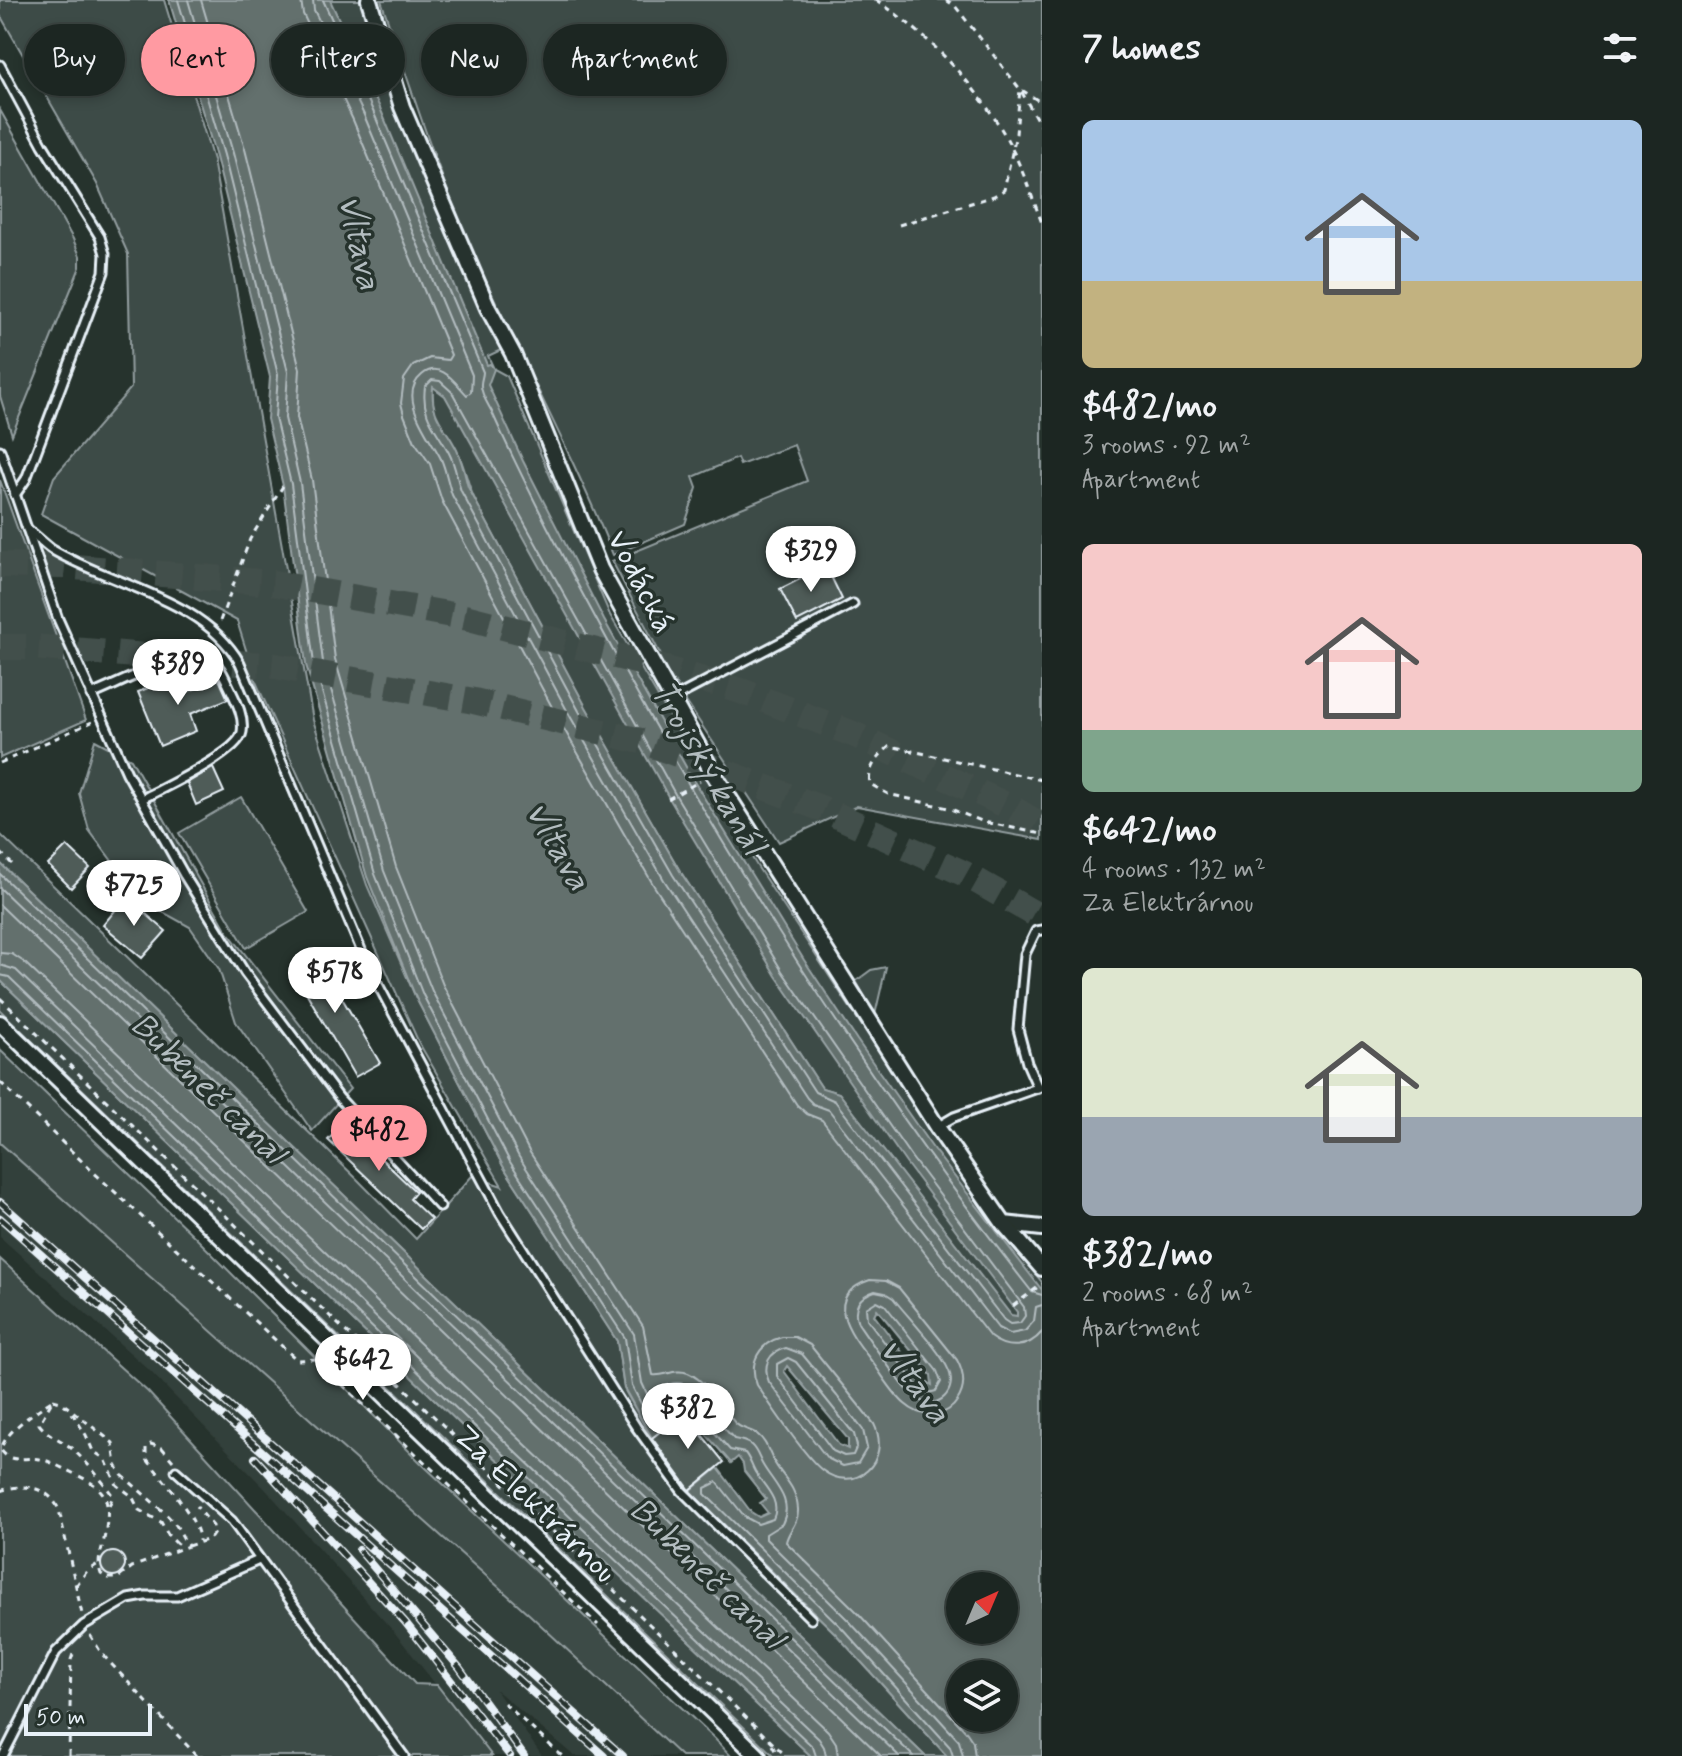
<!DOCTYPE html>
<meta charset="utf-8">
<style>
body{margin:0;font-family:Mynerve,sans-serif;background:#252e2a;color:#f1f3f6;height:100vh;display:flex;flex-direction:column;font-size:30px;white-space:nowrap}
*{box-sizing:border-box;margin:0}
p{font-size:26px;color:#a0a5a5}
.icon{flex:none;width:44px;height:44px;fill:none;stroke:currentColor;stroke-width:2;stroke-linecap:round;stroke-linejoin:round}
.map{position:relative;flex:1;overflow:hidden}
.details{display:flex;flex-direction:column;background:#1c2622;width:640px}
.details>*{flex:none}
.banner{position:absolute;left:24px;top:24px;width:760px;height:72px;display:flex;gap:16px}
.needle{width:52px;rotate:44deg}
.fabs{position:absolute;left:946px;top:1572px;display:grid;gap:16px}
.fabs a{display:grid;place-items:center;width:72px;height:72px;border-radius:50%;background:#1c2622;box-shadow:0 4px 12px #0003,0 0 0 2px #3a4340;font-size:40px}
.scale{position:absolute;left:24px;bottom:20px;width:128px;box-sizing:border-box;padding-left:8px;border:4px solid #e8f1f8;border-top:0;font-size:22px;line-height:28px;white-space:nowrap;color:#e8f1f8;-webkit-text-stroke:6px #26332d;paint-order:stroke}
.price{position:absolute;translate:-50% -68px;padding:0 18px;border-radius:28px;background:#fff;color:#222;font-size:26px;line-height:52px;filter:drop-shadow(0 2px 4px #0008)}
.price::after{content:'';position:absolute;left:50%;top:48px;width:24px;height:18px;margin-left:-12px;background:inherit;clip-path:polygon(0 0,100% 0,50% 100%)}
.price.active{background:#ff9aa2;color:#111}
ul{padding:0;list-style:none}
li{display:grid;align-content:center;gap:16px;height:424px;padding:0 40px}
li span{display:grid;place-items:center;height:248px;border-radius:12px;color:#555}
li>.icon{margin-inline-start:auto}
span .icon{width:144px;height:144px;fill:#fffc;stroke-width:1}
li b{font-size:34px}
h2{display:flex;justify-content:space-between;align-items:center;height:96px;padding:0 40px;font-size:34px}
.chip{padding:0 28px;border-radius:36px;background:#1c2622;box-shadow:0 4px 12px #0003,0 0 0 2px #3a4340;font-size:28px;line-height:72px}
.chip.active{background:#ff9aa2;color:#111}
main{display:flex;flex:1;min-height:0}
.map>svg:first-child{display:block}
.built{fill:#333f3a}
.green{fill:#3e4b47;stroke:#939ea0;stroke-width:2}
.water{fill:#636f6d;stroke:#98a3a5;stroke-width:2;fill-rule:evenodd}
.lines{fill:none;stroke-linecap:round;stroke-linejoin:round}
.shore{stroke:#b3bdc0;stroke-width:2}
.building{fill:#505c59;stroke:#e8f1f8;stroke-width:2}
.highway-tunnel{stroke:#43504b;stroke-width:26;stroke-dasharray:26 13;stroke-linecap:butt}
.lane-casing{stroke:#e8f1f8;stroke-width:13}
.street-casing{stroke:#e8f1f8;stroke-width:20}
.path{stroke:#e8f1f8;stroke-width:3;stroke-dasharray:6 6;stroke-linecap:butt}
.lane{stroke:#26332d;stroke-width:7}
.street{stroke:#26332d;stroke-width:14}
.rail-casing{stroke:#e8f1f8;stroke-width:8}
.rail{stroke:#26332d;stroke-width:5;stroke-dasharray:15;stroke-linecap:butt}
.labels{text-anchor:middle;stroke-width:7;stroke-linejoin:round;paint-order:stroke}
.street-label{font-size:32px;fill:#e8f1f8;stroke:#26332d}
.water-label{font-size:34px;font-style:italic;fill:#b3bdc0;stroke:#26332d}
</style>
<main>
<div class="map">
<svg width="1042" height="1756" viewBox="0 0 1042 1756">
<rect width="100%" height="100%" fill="#26332d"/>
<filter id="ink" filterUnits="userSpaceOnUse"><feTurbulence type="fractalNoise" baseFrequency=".0125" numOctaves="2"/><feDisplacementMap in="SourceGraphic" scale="16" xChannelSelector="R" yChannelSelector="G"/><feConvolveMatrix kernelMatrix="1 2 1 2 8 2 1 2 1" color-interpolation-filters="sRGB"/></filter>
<g filter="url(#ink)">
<path class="built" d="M 0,1143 L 530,1615 L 681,1756 L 574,1756 L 495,1689 L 542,1756 L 492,1756 L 395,1633 L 268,1492 L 147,1368 L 0,1237 Z"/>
<g class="green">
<path d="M 0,0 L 164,0 L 213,160 L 313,720 L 367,885 L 416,998 L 503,1166 L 617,1341 L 624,1389 L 652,1439 L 690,1491 L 835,1633 L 947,1756 L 925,1756 L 0,863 L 0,834 L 357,1179 L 416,1239 L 472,1176 L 502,1186 L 419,1043 L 256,682 L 237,621 L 41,514 L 54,477 L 131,388 L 128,254 L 97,184 L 0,15 Z"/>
<path d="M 330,0 L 369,0 L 402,107 L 503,349 L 488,356 L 494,369 L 507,376 L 610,615 L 757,866 L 985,1213 L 1042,1282 L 1042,1293 L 1017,1316 L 1011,1316 L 839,1093 L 822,1088 L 680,871 L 586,708 L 476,502 C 467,485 465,465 456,449 C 442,424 430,417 433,386 Z"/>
<path d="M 381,0 L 1042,0 L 1042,840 L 857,806 L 779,842 L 681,694 L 612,561 L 807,481 L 794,445 L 740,465 L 737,458 L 693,477 L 697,488 L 685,524 L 613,555 C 572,453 520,357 475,257 C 438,174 410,86 381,0 Z"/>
<path d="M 0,110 L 73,239 L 80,256 L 80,267 L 12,435 L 0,396 Z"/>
<path d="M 0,480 L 86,720 L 0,758 Z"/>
<path d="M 95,740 L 131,759 L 227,931 L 350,1089 L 312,1131 L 236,1022 L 219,969 L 190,927 L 141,900 L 89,830 L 79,793 Z"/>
<path d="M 241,797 L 308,912 L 246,948 L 179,833 Z"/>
<path d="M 886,967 L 875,1015 L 856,981 L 871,970 Z"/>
<path d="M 0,980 L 486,1449 L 811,1756 L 774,1756 L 0,1010 Z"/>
<path d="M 0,1050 L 193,1235 L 424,1466 L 715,1739 L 731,1756 L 681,1756 L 530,1615 L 0,1143 Z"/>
<path d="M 0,1259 L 148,1392 L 415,1684 L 437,1685 L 492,1756 L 0,1756 Z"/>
</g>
<g class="water">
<path d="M 169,0 L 330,0 L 380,108 L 487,365 L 490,364 L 494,369 L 488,385 L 523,461 L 604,620 L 695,783 L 804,960 L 857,1040 L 934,1150 L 1042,1290 L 1042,1756 L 947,1756 L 835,1633 L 690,1491 L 718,1468 L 751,1512 L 759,1517 L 768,1513 L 760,1503 L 766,1499 L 744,1471 L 743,1464 L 738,1457 L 731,1463 L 677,1401 L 673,1402 L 677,1419 L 652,1438 L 624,1388 L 617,1341 L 503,1166 L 416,998 L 367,877 L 306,665 L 283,486 L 267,419 L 270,377 L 216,157 ZM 433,387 L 445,396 L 669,798 L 776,976 L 906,1163 L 1017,1312 L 1017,1316 L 1011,1315 L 839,1093 L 822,1088 L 680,871 L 586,707 L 468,487 C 465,475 462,461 457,450 C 445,425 430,417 433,387 ZM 877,1309 L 931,1375 L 932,1385 L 924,1381 L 874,1315 ZM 787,1366 L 848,1439 L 848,1449 L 839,1445 L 784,1371 ZM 960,1586 L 1004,1586 L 1004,1630 L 960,1630 ZM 960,1674 L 1004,1674 L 1004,1718 L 960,1718 Z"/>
<path d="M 0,863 L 925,1756 L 811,1756 L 486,1449 L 0,980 Z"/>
</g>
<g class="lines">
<g class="shore">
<path d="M 178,0 L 224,155 L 278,375 L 275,418 L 291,484 L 314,664 L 375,874 L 423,995 L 510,1162 L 625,1338 L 632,1386 L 651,1423 L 656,1425 L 666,1417 L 666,1398 L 671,1394 L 679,1393 L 730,1450 L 745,1453 C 750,1459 751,1465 755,1472 C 764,1486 782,1501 773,1519 L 758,1524 L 745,1517 L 717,1482 L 705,1488 L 705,1494 L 841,1627 L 950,1747 L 953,1756"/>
<path d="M 188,0 L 233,153 L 288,372 L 285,418 L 300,483 L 323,662 L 384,871 L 432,991 L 519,1157 L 634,1334 L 642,1383 L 649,1398 L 654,1399 C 661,1387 670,1380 684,1384 L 734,1439 C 740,1440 746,1441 751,1445 C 758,1451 759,1460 764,1467 C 775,1485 794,1501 782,1524 L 766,1534 L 766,1539 L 848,1620 L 909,1686 L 959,1741 L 963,1756"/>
<path d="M 201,0 L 245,149 L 300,369 L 297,417 L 312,480 L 335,659 L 396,867 L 443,985 L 529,1151 L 643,1326 L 653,1375 C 664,1377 675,1368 688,1373 C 707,1381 722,1407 735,1423 C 741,1429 749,1429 757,1434 C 766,1441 768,1450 773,1460 C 783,1479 796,1485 798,1509 C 799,1523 788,1531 786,1542 L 857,1612 L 967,1733 L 973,1742 L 975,1756"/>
<path d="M 301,0 L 303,14 L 353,120 L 451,355 L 448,360 L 430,358 L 413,366 L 404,379 L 401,403 L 404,415 L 415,442 L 430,464 L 442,501 L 560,722 L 654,886 L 797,1105 L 807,1114 L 822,1120 L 990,1337 C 1007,1350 1028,1349 1042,1332"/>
<path d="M 313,0 L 314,10 L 364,115 L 472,375 L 471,392 L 467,395 C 456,384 441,359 422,375 C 395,397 432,439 441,459 C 446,470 448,484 452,495 L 570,716 L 664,880 L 807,1098 L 813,1104 L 829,1110 L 998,1328 L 1010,1334 L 1025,1331 L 1034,1321 L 1036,1307 L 1042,1305"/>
<path d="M 323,0 L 373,111 L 483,372 C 483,376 481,380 481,384 C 480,393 488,404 492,412 C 509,451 528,488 547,526 C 686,796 844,1053 1032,1292 L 1042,1295"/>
<path d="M 432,380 L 440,381 L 452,392 L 675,794 L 782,971 L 912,1158 L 1024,1307 L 1025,1316 L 1020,1323 L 1010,1324 L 1004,1320 L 835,1101 L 815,1092 L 673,875 L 579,711 L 461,491 C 457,479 455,464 449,453 C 436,428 421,417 425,387 Z"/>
<path d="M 0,874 L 913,1756"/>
<path d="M 0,888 L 899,1756"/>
<path d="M 0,905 L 881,1756"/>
<path d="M 0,953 L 12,954 L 24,962 L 507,1427 L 828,1731 L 836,1743 L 838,1756"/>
<path d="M 0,965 L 16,970 L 499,1436 L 819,1739 L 824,1747 L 826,1756"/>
<path d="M 0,975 L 9,977 L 492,1443 L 813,1747 L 816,1756"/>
<path d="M 870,1280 L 886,1281 L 899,1288 L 957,1360 C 964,1373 966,1388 957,1401 C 953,1408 945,1413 937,1414 C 906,1420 889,1384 873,1363 C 854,1338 818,1297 870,1280 Z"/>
<path d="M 875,1291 L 885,1293 L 893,1298 C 908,1317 941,1351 949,1371 C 957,1391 939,1410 919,1400 C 905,1393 869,1339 858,1323 C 852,1308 859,1296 875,1291 Z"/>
<path d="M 877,1301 L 885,1305 L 937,1371 L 941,1382 L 936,1391 L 928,1393 L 918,1387 L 867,1319 L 866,1308 Z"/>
<path d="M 782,1337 L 795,1337 L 810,1345 L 874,1424 C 892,1460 856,1496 822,1470 C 804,1456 771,1406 757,1385 C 748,1363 759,1343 782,1337 Z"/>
<path d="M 786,1348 L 802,1354 L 837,1396 L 863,1430 L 867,1448 L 858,1463 L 843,1466 L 827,1458 L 769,1382 C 762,1365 769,1352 786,1348 Z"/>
<path d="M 788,1358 L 796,1362 L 854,1434 L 857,1446 L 853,1455 L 844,1456 L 833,1451 L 777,1376 L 777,1364 Z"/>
</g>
</g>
<g class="building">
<path d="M 826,566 L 842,599 L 797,622 L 780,589 Z"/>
<path d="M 175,677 L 182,694 L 219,679 L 228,699 L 190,714 L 196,731 L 160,746 L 138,692 Z"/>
<path d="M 213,768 L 224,792 L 196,805 L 187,783 Z"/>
<path d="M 67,846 L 90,868 L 71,888 L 48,865 Z"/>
<path d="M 126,897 L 166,931 L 142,958 L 103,925 Z"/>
<path d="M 315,952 L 380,1063 L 355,1077 L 291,966 Z"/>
<path d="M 344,1123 L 416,1192 L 410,1199 L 431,1219 L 421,1229 L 328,1140 Z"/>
<path d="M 684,1413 L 724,1462 L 690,1490 L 652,1438 Z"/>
<circle cx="113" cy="1564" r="12"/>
</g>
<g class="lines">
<g class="highway-tunnel">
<path d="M 0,565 L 62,566 L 273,583 L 469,618 L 662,668 L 741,691 L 853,734 L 1012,808 L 1042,826"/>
<path d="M 0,647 L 33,647 L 275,666 L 474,701 L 645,742 L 823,809 L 963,873 L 1042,918"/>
</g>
<defs>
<g id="lane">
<path d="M 0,65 L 43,145 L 100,237 L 105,254 L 104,272 L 26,479 L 15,495"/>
<path d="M 0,450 L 58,619 L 127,773 L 184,875 L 245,973 L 340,1099 L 440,1207"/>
<path d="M 27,529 C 35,535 43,543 51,549 C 112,586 202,597 240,663 L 367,964 L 500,1213 L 636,1427 L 682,1491 L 811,1619"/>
<path d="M 91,695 C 120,683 166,659 195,656 C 212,654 220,667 226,680 C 233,696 245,714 242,732 C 239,753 161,789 142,799"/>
<path d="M 672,699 L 853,604"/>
<path d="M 1038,1088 L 1027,1063 L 1018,1029 L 1025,954 L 1036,931 L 1042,930"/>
<path d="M 937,1127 L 954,1117 L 1040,1087"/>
<path d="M 176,1471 L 232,1521 L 404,1756"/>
<path d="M 3,1756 L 56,1652 L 84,1625 L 128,1599 L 145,1596 L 177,1596 L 259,1560"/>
</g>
<g id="street">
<path d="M 369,0 L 402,107 L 488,308 L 513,354 L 600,569 L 713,773 L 937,1127 L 1004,1224 L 1042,1228"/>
<path d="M 0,1023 L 758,1756"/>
<path d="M 1004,1224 L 1042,1268"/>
</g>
</defs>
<use href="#lane" class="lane-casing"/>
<use href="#street" class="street-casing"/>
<g class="path">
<path d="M 876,0 C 923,31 966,74 997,122 C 1017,153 1029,189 1042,223"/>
<path d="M 946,0 L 955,6 L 1020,89 L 1042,129"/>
<path d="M 899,225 L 994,196 L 1004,190 L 1016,134 L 1020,89 L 1042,103"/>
<path d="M 220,621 L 250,539 L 283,486"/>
<path d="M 0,763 L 92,722"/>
<path d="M 1042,780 L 890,746 C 878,756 867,768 870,784 L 888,794 L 948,808 L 984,822 L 1042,834"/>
<path d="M 668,799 L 700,781"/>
<path d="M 0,852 L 12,864"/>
<path d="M 0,998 L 786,1756"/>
<path d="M 0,1082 L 90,1169 L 297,1360 L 318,1359"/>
<path d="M 1013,1306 L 1042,1284"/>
<path d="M 316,1360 L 598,1625"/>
<path d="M 53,1400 L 61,1402 L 113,1443 L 116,1465 L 122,1475 L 165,1513 L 176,1525 L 188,1546 L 132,1567 L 118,1578 L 107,1578 L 101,1574 C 97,1563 100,1555 103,1544 C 115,1489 104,1488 58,1466 C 52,1463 46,1460 40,1459 C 25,1456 11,1465 1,1450 C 4,1432 37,1410 53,1400 Z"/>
<path d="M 51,1403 L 39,1424 C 48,1436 59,1438 70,1447 C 86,1461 101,1479 113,1496 L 109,1506"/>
<path d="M 72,1413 L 86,1435 L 93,1451 L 105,1459 L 117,1485 L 132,1496 L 139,1510 L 161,1522 L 168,1535 L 181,1548"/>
<path d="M 173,1461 L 162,1448 L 151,1444 L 146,1446 L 146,1458 C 159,1475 201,1521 199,1541"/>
<path d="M 0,1491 C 23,1483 49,1486 59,1510 L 82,1614"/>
<path d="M 188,1546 L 210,1539 L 214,1533 L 213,1526 L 196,1506"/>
<path d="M 76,1586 L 87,1571 L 98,1564"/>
<path d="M 90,1635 L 102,1654 L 197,1756"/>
<path d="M 504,1703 L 562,1756"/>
<path d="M 772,1745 L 778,1756"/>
<path d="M 69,1756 L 71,1660 L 74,1651"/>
</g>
<use href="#lane" class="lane"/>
<use href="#street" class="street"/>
<defs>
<g id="rail">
<path d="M 0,1202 L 623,1756"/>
<path d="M 0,1218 L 604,1756"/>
<path d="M 255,1458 L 405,1622 L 510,1756"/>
<path d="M 359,1550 L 459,1667 L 524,1756"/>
</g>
</defs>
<use href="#rail" class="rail-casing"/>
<use href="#rail" class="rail"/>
</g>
</g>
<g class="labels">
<g class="street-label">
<text transform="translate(642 581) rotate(63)" y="11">Vodácká</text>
<text transform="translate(536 1503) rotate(44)" y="11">Za Elektrárnou</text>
</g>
<g class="water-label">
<text transform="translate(361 242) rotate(77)" y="12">Vltava</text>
<text transform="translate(709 767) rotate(60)" y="12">Trojský kanál</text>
<text transform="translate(559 845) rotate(60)" y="12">Vltava</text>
<text transform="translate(209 1087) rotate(44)" y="12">Bubeneč canal</text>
<text transform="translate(916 1380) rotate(54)" y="12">Vltava</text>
<text transform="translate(708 1572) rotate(44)" y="12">Bubeneč canal</text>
</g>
</g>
</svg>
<div class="fabs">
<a><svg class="needle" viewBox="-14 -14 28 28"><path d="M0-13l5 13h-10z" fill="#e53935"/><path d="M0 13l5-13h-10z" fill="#a0a5a5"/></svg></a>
<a><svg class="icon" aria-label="layers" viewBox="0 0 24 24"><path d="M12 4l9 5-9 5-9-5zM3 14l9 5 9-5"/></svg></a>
</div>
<div class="scale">50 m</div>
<b class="price" style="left:811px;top:594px">$329</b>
<b class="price" style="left:178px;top:707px">$389</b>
<b class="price" style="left:134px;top:928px">$725</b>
<b class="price" style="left:335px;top:1015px">$578</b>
<b class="price active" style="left:379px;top:1173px">$482</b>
<b class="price" style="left:363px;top:1402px">$642</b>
<b class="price" style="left:688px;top:1451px">$382</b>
<div class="banner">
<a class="chip">Buy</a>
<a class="chip active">Rent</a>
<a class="chip">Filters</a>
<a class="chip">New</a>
<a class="chip">Apartment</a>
</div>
</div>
<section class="details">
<h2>7 homes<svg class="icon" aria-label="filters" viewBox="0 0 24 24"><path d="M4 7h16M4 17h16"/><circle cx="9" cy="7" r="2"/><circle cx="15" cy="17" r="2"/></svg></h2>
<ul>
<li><span style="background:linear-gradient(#a9c7e8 65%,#c2b280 0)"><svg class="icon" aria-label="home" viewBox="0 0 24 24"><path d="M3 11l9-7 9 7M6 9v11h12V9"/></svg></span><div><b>$482/mo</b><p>3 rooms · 92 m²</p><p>Apartment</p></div></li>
<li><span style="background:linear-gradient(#f6c9c9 75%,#7fa58c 0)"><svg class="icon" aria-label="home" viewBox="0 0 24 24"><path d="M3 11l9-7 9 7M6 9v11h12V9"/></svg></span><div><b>$642/mo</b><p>4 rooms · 132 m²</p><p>Za Elektrárnou</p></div></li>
<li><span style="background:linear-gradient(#dfe7d0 60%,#9aa5b1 0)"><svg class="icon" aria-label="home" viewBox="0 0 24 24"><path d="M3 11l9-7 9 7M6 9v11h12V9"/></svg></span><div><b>$382/mo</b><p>2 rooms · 68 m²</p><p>Apartment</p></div></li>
</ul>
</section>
</main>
